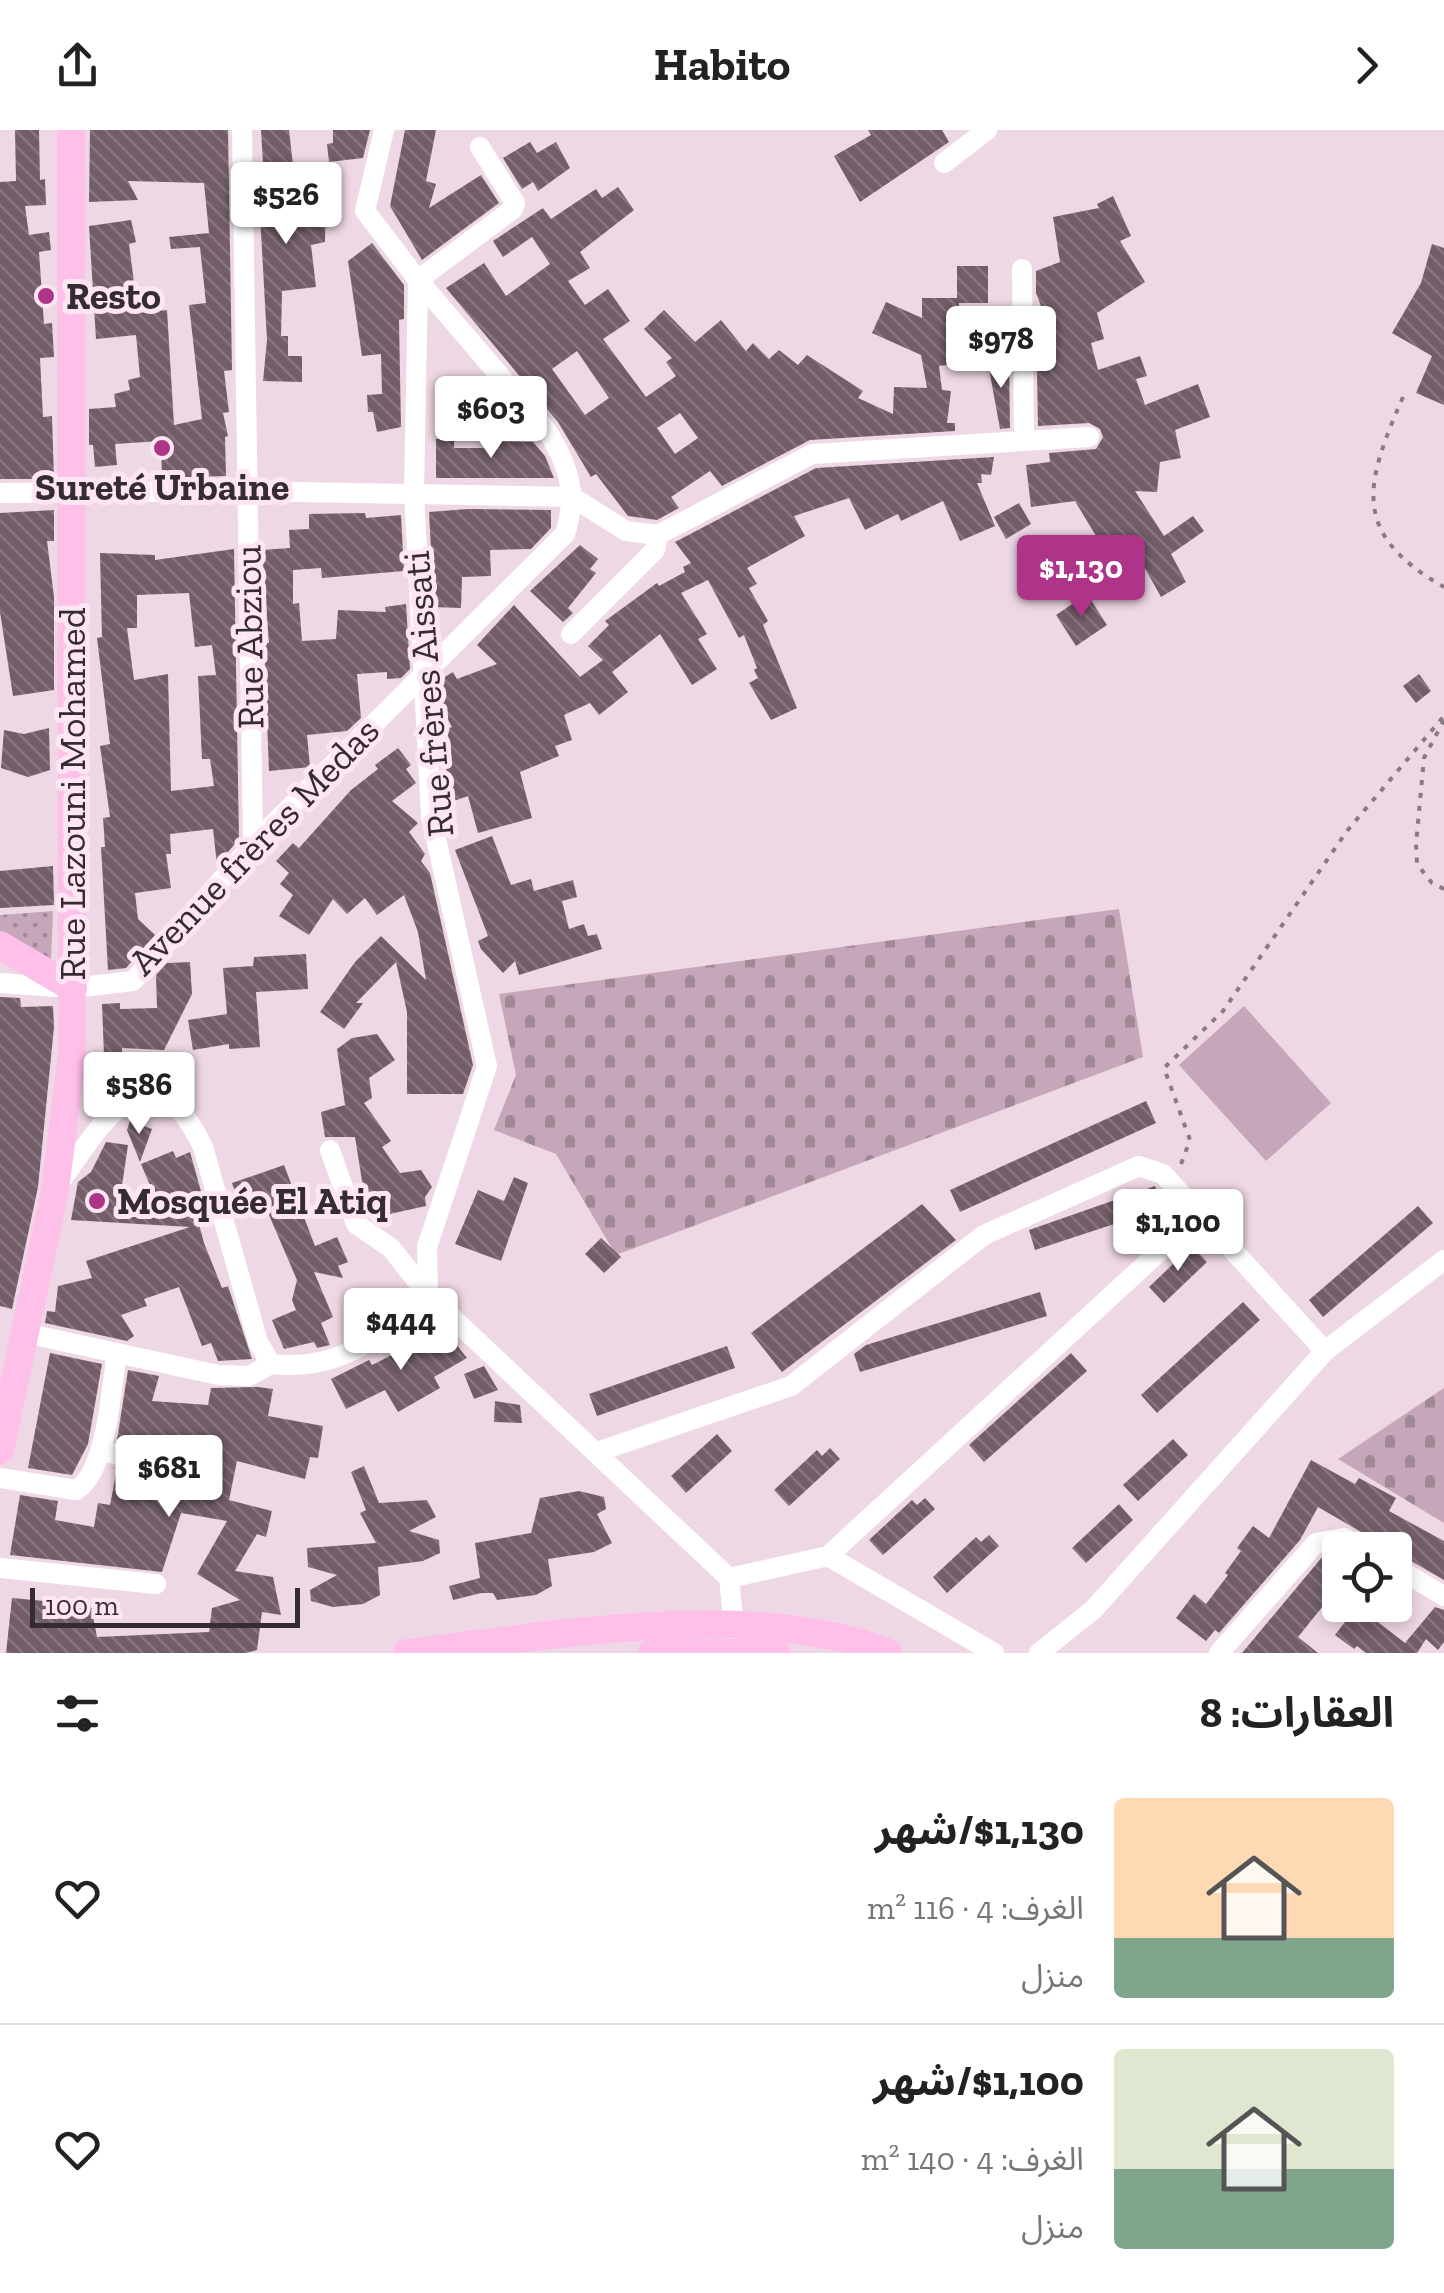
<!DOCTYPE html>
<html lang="ar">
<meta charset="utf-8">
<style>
body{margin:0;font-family:"Zilla Slab","Noto Sans Arabic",serif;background:#f6f6f6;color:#222;direction:rtl;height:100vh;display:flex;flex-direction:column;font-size:38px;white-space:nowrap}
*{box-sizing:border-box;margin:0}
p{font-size:32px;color:#767676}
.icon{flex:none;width:55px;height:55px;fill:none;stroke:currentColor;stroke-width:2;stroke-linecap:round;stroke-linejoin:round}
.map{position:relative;height:1523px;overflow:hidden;direction:ltr}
.side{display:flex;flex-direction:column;background:#fff;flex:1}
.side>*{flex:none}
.buttons{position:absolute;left:1322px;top:1402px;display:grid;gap:20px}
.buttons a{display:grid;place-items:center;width:90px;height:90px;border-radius:10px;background:#fff;box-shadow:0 5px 15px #0003;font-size:50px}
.scale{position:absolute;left:30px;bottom:25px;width:270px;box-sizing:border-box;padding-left:10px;border:5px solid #352c32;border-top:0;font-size:28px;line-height:35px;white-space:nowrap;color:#352c32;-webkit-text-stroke:8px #fde5f3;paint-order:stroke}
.price{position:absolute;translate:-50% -85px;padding:0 22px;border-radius:10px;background:#fff;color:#222;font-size:32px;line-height:65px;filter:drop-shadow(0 2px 5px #0008)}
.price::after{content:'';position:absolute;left:50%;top:60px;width:30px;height:22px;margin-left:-15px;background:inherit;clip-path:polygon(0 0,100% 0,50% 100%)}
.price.active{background:#ad3489;color:#fff}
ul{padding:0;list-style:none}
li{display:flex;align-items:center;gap:30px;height:250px;padding:0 50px}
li+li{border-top:2px solid #e0e0e0}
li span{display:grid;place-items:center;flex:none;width:280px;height:200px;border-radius:10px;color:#555}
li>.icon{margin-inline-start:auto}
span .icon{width:120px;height:120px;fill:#fffc;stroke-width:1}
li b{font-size:42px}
h2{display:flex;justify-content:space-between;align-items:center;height:120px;padding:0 50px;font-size:42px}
header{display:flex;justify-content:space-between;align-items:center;height:130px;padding:0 50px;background:#fff;font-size:45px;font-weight:700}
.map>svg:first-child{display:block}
.cemetery{fill:url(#cemetery-stones)}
.park{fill:url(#park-dots)}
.pitch{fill:#c5a7b9}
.building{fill:url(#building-back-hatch);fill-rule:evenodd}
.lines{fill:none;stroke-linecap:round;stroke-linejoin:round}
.path{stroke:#897a83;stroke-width:4;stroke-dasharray:5 8;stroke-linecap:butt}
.minor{stroke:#fff;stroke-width:20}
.major{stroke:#febfe8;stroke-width:28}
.poi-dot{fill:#ad3489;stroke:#fde5f3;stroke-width:4}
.labels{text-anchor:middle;stroke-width:10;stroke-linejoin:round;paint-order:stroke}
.poi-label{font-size:38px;font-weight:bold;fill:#352c32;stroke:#fde5f3;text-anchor:start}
.street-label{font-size:38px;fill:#352c32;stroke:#fde5f3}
</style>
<header><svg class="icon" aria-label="forward" viewBox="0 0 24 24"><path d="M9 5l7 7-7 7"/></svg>Habito<svg class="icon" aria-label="share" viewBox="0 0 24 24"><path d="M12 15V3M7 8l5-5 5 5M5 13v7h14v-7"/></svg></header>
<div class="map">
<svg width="1444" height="1523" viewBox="0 0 1444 1523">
<defs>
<pattern id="cemetery-stones" width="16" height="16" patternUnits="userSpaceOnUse" patternTransform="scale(2.5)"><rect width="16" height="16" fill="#c5a7b9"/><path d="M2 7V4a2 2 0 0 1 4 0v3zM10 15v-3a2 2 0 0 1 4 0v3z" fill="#a18897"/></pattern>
<pattern id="park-dots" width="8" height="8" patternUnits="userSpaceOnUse" patternTransform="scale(2.5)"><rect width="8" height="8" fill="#c5a7b9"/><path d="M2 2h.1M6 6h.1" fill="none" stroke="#a18897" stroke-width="1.8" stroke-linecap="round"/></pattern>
<pattern id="building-back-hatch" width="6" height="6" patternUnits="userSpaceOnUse" patternTransform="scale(2.5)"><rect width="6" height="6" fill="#725d69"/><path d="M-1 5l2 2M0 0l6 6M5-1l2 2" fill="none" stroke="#86767f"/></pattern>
</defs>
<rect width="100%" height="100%" fill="#efd8e5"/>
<g class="cemetery">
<path d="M 1119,779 L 1143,927 L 616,1125 L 556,1024 L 494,1000 L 516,945 L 499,864 Z"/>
<path d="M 1444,1258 L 1444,1393 L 1338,1329 Z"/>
</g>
<path class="park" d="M 53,781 L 51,830 L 0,803 L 0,785 Z"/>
<path class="pitch" d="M 1244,876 L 1331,973 L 1266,1031 L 1179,935 Z"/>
<g class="building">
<path d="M 15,0 L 39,0 L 40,50 L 45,49 L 46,75 L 25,76 L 29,105 L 49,102 L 51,120 L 39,122 L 44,194 L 52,193 L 54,227 L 40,228 L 43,287 L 52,286 L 54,349 L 0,349 L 0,52 L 16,51 Z"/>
<path d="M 90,0 L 228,0 L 232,240 L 224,241 L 229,282 L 223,283 L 228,306 L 225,307 L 226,346 L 162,348 L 161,311 L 115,314 L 117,335 L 95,337 L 93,315 L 89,315 L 89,279 L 116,277 L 114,264 L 130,260 L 128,250 L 140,247 L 136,205 L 96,209 L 89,96 L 131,90 L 136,112 L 129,114 L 138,183 L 167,180 L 174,295 L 202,289 L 189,175 L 206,173 L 200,117 L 171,119 L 169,107 L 209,103 L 204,53 L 128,51 L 138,70 L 89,72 Z"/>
<path d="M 261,0 L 289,0 L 296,62 L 326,63 L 325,112 L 311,115 L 316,157 L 282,161 L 281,206 L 288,206 L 288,226 L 302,226 L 302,252 L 263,251 L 267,210 L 259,66 L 265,66 Z"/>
<path d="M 333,0 L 370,0 L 363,28 L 329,32 L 327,14 L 333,13 Z"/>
<path d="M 405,0 L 436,0 L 426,51 L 436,54 L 429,78 L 481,45 L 499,73 L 422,130 L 390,76 Z"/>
<path d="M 868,0 L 942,0 L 949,12 L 860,72 L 834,26 L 871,5 Z"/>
<path d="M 530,12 L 537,23 L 556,12 L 570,38 L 538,61 L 533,52 L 522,59 L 503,28 Z"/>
<path d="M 618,57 L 634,80 L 580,122 L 590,138 L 568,151 L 585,175 L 608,159 L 630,191 L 603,209 L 646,267 L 676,246 L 666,232 L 672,228 L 644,199 L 664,180 L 695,212 L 721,190 L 746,221 L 753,213 L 769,229 L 779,220 L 798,235 L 807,225 L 863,261 L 858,268 L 893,284 L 894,257 L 927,258 L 921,225 L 872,203 L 886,172 L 922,188 L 922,168 L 957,168 L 957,136 L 988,136 L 988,173 L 959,173 L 959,205 L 953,205 L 956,234 L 939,236 L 942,260 L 951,261 L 947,293 L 955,293 L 955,301 L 810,310 L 722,356 L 710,341 L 671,367 L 679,378 L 657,390 L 628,386 L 596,344 L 591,347 L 558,292 L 446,158 L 484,133 L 506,166 L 550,134 L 532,107 L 503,127 L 493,111 L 543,78 L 551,89 L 596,59 L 602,68 ZM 577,221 L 609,268 L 585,285 L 552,239 ZM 680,283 L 698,308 L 675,324 L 657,298 Z"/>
<path d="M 1113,66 L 1131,106 L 1120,111 L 1145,152 L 1097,183 L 1104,209 L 1091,213 L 1098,240 L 1140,226 L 1147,246 L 1136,249 L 1145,275 L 1198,254 L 1210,287 L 1175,300 L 1181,328 L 1160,332 L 1157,362 L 1135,361 L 1164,406 L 1193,386 L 1204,401 L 1171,424 L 1186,452 L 1161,467 L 1132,415 L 1102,433 L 1088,410 L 1096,406 L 1075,371 L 1031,377 L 1026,335 L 1050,332 L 1049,323 L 1096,319 L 1103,307 L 1100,299 L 1089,293 L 1038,296 L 1036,187 L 1044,184 L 1036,163 L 1036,141 L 1060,132 L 1053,87 L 1099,78 L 1097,74 Z"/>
<path d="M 372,113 L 404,155 L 404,189 L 399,190 L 401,297 L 377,302 L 373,282 L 368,282 L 367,265 L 382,264 L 381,224 L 362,226 L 348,131 Z"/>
<path d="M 1432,114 L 1444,118 L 1444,275 L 1416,263 L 1432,226 L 1392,203 L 1421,153 Z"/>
<path d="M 1009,229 L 1010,298 L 1000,299 L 988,233 Z"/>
<path d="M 436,309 L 454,309 L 454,318 L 486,318 L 486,311 L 533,312 L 545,326 L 554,348 L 436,348 Z"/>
<path d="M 994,327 L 991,345 L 981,344 L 982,353 L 977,353 L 995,396 L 960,411 L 943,371 L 901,391 L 898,384 L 865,400 L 849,368 L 794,386 L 805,406 L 747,438 L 757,454 L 749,458 L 768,491 L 763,495 L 797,578 L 771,590 L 749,553 L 758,548 L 754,540 L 757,538 L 744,505 L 739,508 L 708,450 L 681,463 L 707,504 L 698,509 L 717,539 L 692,555 L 660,504 L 612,542 L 628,562 L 599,585 L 590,573 L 564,585 L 572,610 L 555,616 L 559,626 L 520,642 L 532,688 L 478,703 L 468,666 L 454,671 L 441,619 L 451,616 L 446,599 L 452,597 L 439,573 L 438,551 L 453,542 L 457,549 L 497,534 L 477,515 L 514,475 L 580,547 L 603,530 L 588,516 L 609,495 L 605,491 L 657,453 L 659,456 L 685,442 L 683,437 L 691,433 L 675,412 L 816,338 Z"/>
<path d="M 1019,373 L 1031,394 L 1006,409 L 994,387 Z"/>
<path d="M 468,379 L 551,380 L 551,398 L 531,419 L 490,420 L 491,446 L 462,447 L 461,478 L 434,477 L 429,382 Z"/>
<path d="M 54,380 L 54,411 L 47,411 L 54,467 L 54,560 L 13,566 L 0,482 L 0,383 Z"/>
<path d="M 365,383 L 366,388 L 401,385 L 404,441 L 322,448 L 321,438 L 293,440 L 293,474 L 299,473 L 302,511 L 336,509 L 338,480 L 386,482 L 385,477 L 406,474 L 410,539 L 401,548 L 387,549 L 387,542 L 357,544 L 361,588 L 347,601 L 307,605 L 310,637 L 269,641 L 264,513 L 269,513 L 262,420 L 290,418 L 289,400 L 309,399 L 309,384 Z"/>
<path d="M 580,415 L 598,429 L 590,439 L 596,443 L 568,478 L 573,483 L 563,492 L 530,461 Z"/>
<path d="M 234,419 L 239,709 L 217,735 L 213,699 L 170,704 L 171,724 L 166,724 L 171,758 L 135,763 L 138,789 L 155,805 L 126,838 L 108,840 L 101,717 L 105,717 L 103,688 L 110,687 L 100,616 L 110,614 L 97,508 L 102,507 L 100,423 L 155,425 L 155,430 ZM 189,463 L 195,517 L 212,515 L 216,545 L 198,546 L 202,629 L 210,629 L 214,656 L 171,661 L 168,544 L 134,550 L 127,498 L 137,498 L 137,465 Z"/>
<path d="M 1087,464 L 1107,495 L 1076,516 L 1056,485 Z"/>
<path d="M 1419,544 L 1431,561 L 1416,573 L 1403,556 Z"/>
<path d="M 49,598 L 50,640 L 28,647 L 1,638 L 4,600 L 24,604 Z"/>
<path d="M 398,618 L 411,635 L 406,639 L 416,653 L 392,671 L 418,693 L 409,702 L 425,724 L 421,731 L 430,743 L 473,935 L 463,964 L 407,964 L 407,882 L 396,832 L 356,873 L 363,873 L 344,899 L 320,882 L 355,832 L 381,806 L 426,850 L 418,802 L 404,765 L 377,785 L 365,768 L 347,784 L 333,769 L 309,805 L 279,786 L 293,765 L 280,754 L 289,743 L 276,731 L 293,713 L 299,718 L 351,660 L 378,639 L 375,635 Z"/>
<path d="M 492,706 L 511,755 L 531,749 L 534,761 L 573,750 L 577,767 L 562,771 L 569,799 L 584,794 L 588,806 L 597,804 L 602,819 L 519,845 L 515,831 L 503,843 L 481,819 L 478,811 L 488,806 L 455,720 Z"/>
<path d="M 53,736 L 54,775 L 0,778 L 0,741 Z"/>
<path d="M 306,824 L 308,859 L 256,862 L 260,917 L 229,919 L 229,914 L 193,920 L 188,890 L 227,884 L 223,838 L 253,836 L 254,827 Z"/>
<path d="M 190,832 L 192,864 L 164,920 L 122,918 L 122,925 L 104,926 L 102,874 L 120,873 L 120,879 L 157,878 L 156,845 L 167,833 Z"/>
<path d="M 0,867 L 20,868 L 21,877 L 53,876 L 54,897 L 38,1057 L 12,1179 L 0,1176 Z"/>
<path d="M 377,904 L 395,930 L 369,948 L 372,968 L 364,973 L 391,1011 L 382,1017 L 400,1043 L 421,1040 L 432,1057 L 425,1067 L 426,1076 L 385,1085 L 362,1051 L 355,1007 L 325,1007 L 321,982 L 345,975 L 337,919 L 352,908 Z"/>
<path d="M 1146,971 L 1156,993 L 960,1082 L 950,1060 Z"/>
<path d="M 130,991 L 152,999 L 140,1032 L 127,1000 Z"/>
<path d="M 106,1012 L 128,1015 L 119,1076 L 155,1067 L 141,1034 L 173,1021 L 176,1028 L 190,1022 L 206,1079 L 196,1083 L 204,1113 L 222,1158 L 228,1156 L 252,1229 L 218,1231 L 211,1213 L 202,1216 L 179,1157 L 144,1169 L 147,1176 L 121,1185 L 134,1206 L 127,1211 L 45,1193 L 47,1181 L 55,1182 L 58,1156 L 92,1148 L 86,1131 L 190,1097 L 71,1090 L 78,1052 L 91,1042 Z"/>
<path d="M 284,1035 L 315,1116 L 337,1107 L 348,1132 L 338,1136 L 343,1148 L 314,1142 L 333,1187 L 321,1193 L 330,1215 L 317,1218 L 314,1212 L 284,1219 L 272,1190 L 296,1180 L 292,1170 L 297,1150 L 266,1078 L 243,1086 L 232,1053 Z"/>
<path d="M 514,1047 L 528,1053 L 501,1131 L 455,1114 L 478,1060 L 504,1071 Z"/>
<path d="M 1155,1056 L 1163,1078 L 1035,1120 L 1029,1100 Z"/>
<path d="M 922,1074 L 956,1110 L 782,1242 L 751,1203 Z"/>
<path d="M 1418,1076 L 1433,1093 L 1323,1187 L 1309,1170 Z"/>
<path d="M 601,1108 L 621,1127 L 604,1143 L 585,1124 Z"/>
<path d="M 1192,1116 L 1207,1132 L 1164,1173 L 1149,1157 Z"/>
<path d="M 1040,1162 L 1047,1186 L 860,1242 L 854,1224 L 866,1215 Z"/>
<path d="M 1243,1172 L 1260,1190 L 1157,1283 L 1141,1265 Z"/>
<path d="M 444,1199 L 467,1228 L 434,1247 L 440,1258 L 398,1282 L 385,1260 L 346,1279 L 331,1249 L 369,1230 L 372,1235 Z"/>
<path d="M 727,1216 L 735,1238 L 597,1286 L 589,1264 Z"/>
<path d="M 50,1223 L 102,1234 L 88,1314 L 72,1345 L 28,1338 Z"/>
<path d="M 1071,1223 L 1087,1241 L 984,1332 L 969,1315 Z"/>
<path d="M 484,1236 L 498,1260 L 474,1269 L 464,1244 Z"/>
<path d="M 128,1240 L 159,1246 L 152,1271 L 208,1275 L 211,1258 L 258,1257 L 273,1259 L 268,1286 L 323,1296 L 318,1328 L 310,1327 L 305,1349 L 237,1331 L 229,1370 L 272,1381 L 266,1407 L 257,1404 L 235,1441 L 273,1447 L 281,1485 L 262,1482 L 257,1520 L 246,1523 L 6,1523 L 12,1468 L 55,1472 L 54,1483 L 91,1476 L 97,1507 L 209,1502 L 212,1478 L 240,1470 L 197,1444 L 227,1391 L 181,1383 L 162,1442 L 10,1425 L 20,1365 L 58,1371 L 55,1390 L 94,1397 L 98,1373 L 110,1375 L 117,1339 L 109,1337 L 171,1349 L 185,1344 L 187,1333 L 182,1325 L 117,1310 Z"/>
<path d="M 495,1271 L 520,1275 L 522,1293 L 494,1292 Z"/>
<path d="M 717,1304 L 732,1321 L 686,1363 L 671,1346 Z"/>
<path d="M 1173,1309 L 1188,1325 L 1138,1371 L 1123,1355 Z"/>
<path d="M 830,1318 L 840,1329 L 789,1376 L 774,1360 L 817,1320 L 822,1326 Z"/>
<path d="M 1311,1330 L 1355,1354 L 1359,1348 L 1396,1368 L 1389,1381 L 1444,1411 L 1444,1450 L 1318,1377 L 1300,1410 L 1219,1503 L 1215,1500 L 1206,1511 L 1176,1488 L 1194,1464 L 1206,1474 L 1228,1445 L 1225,1443 L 1241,1421 L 1237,1418 L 1253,1396 L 1269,1408 Z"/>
<path d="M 364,1336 L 379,1373 L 427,1370 L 436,1387 L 409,1401 L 439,1410 L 440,1423 L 423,1431 L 378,1437 L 380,1465 L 363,1474 L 333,1477 L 311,1471 L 310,1460 L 337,1445 L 308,1437 L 307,1418 L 376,1413 L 360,1383 L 366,1380 L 351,1342 Z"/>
<path d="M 579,1361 L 604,1367 L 606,1379 L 597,1384 L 612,1413 L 594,1422 L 548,1429 L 552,1456 L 536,1465 L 497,1470 L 493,1463 L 481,1463 L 453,1470 L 449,1456 L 480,1448 L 475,1413 L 531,1403 L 540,1368 Z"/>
<path d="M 925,1368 L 935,1379 L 883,1425 L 869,1410 L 912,1370 L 917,1375 Z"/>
<path d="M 1119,1374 L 1133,1390 L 1086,1433 L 1072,1418 Z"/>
<path d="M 989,1405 L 999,1416 L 947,1463 L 933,1447 L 976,1407 L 981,1412 Z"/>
<path d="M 1334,1424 L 1340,1429 L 1340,1455 L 1298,1507 L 1318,1523 L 1242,1523 L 1323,1426 Z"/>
<path d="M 1357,1476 L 1405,1513 L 1435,1477 L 1444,1480 L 1444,1512 L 1438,1520 L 1426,1509 L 1417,1523 L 1366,1523 L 1357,1516 L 1354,1519 L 1335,1505 Z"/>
</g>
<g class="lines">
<g class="path">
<path d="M 1403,267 C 1364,356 1351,404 1444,457"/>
<path d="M 1444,590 L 1424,628 L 1416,714 L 1417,734 L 1432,753 L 1444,759"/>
<path d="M 1181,1034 L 1190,1010 L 1164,938 L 1223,881 L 1347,701 L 1444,586"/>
</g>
<g class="minor">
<path d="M 242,0 L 253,714"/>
<path d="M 384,0 L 365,81 L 418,150 L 414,363 L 431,686 L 487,936 L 427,1117 L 428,1165 L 729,1448 L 735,1509"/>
<path d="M 944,33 L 987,0"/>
<path d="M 1022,139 L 1024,310"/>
<path d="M 0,363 L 247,361 L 572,367 L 626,401 L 658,405 L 812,324 L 1089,307"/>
<path d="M 571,504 L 655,420 L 658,405"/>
<path d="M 0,853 L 73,858 L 133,851 L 253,714 L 565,404 C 578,364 569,336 547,301 L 418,150 L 513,79 L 515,73 L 480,17"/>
<path d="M 56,1058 C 99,999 148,903 203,1017 L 258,1212 L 271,1234 C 340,1242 379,1207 428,1165 L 391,1118 L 356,1094 L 330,1020"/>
<path d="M 25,1203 L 218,1245 L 249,1246 L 271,1234"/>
<path d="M 100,1321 L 174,1336"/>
<path d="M 597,1322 L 791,1256 L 984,1105 L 1139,1036 L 1163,1044 L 1325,1221"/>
<path d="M 0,1348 L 76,1360 C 107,1342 111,1258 117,1223"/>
<path d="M 828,1426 L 994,1523"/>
<path d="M 1395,1437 L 1444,1466"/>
<path d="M 0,1438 L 156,1454"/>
<path d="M 729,1448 L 828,1426 L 1198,1086"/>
<path d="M 1039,1523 L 1093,1480 L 1325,1221 L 1444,1130"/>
<path d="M 1219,1523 L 1316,1413 L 1344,1408 L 1367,1420"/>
</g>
<g class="major">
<path d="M 0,815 L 73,858"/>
<path d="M 0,1320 L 55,1060 L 72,926 L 71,0"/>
<path d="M 407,1523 C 548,1506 756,1468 888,1523"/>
<path d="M 652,1523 L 777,1523"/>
</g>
</g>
<g class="poi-dot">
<circle cx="46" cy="166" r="10"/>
<circle cx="162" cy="318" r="10"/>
<circle cx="97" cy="1071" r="10"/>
</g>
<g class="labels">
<g class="poi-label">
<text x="66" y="179">Resto</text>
<text x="162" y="370" text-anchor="middle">Sureté Urbaine</text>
<text x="117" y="1084">Mosquée El Atiq</text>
</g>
<g class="street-label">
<text transform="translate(249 507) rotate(-91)" y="13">Rue Abziou</text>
<text transform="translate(428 564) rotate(-95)" y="13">Rue frères Aissati</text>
<text transform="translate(72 664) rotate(-90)" y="13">Rue Lazouni Mohamed</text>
<text transform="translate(254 716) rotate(-46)" y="13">Avenue frères Medas</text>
</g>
</g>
</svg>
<div class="buttons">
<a><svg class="icon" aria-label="locate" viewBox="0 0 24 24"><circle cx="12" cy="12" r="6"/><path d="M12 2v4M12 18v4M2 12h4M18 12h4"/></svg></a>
</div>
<div class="scale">100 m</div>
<b class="price" style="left:286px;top:117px">$526</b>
<b class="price" style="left:1001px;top:261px">$978</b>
<b class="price" style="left:491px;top:331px">$603</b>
<b class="price active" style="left:1081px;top:490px">$1,130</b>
<b class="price" style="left:139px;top:1007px">$586</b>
<b class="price" style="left:1178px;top:1144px">$1,100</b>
<b class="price" style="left:401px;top:1243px">$444</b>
<b class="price" style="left:169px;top:1390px">$681</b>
</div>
<section class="side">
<h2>العقارات: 8<svg class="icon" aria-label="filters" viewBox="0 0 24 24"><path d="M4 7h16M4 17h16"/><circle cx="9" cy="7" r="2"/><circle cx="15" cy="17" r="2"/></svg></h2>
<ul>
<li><span style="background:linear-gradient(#ffd9b3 70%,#7fa58c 0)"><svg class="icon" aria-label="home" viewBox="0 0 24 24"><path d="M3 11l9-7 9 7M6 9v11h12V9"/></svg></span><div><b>$1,130/شهر</b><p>الغرف: 4 · 116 m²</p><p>منزل</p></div><svg class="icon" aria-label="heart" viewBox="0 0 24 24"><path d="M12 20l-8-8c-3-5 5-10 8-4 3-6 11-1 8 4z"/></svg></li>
<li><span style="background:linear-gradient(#dfe7d0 60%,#7fa58c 0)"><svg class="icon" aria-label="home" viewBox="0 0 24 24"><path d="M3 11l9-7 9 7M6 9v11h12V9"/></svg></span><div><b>$1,100/شهر</b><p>الغرف: 4 · 140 m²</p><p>منزل</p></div><svg class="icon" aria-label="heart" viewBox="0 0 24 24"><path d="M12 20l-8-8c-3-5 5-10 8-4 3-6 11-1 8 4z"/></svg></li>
</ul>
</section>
